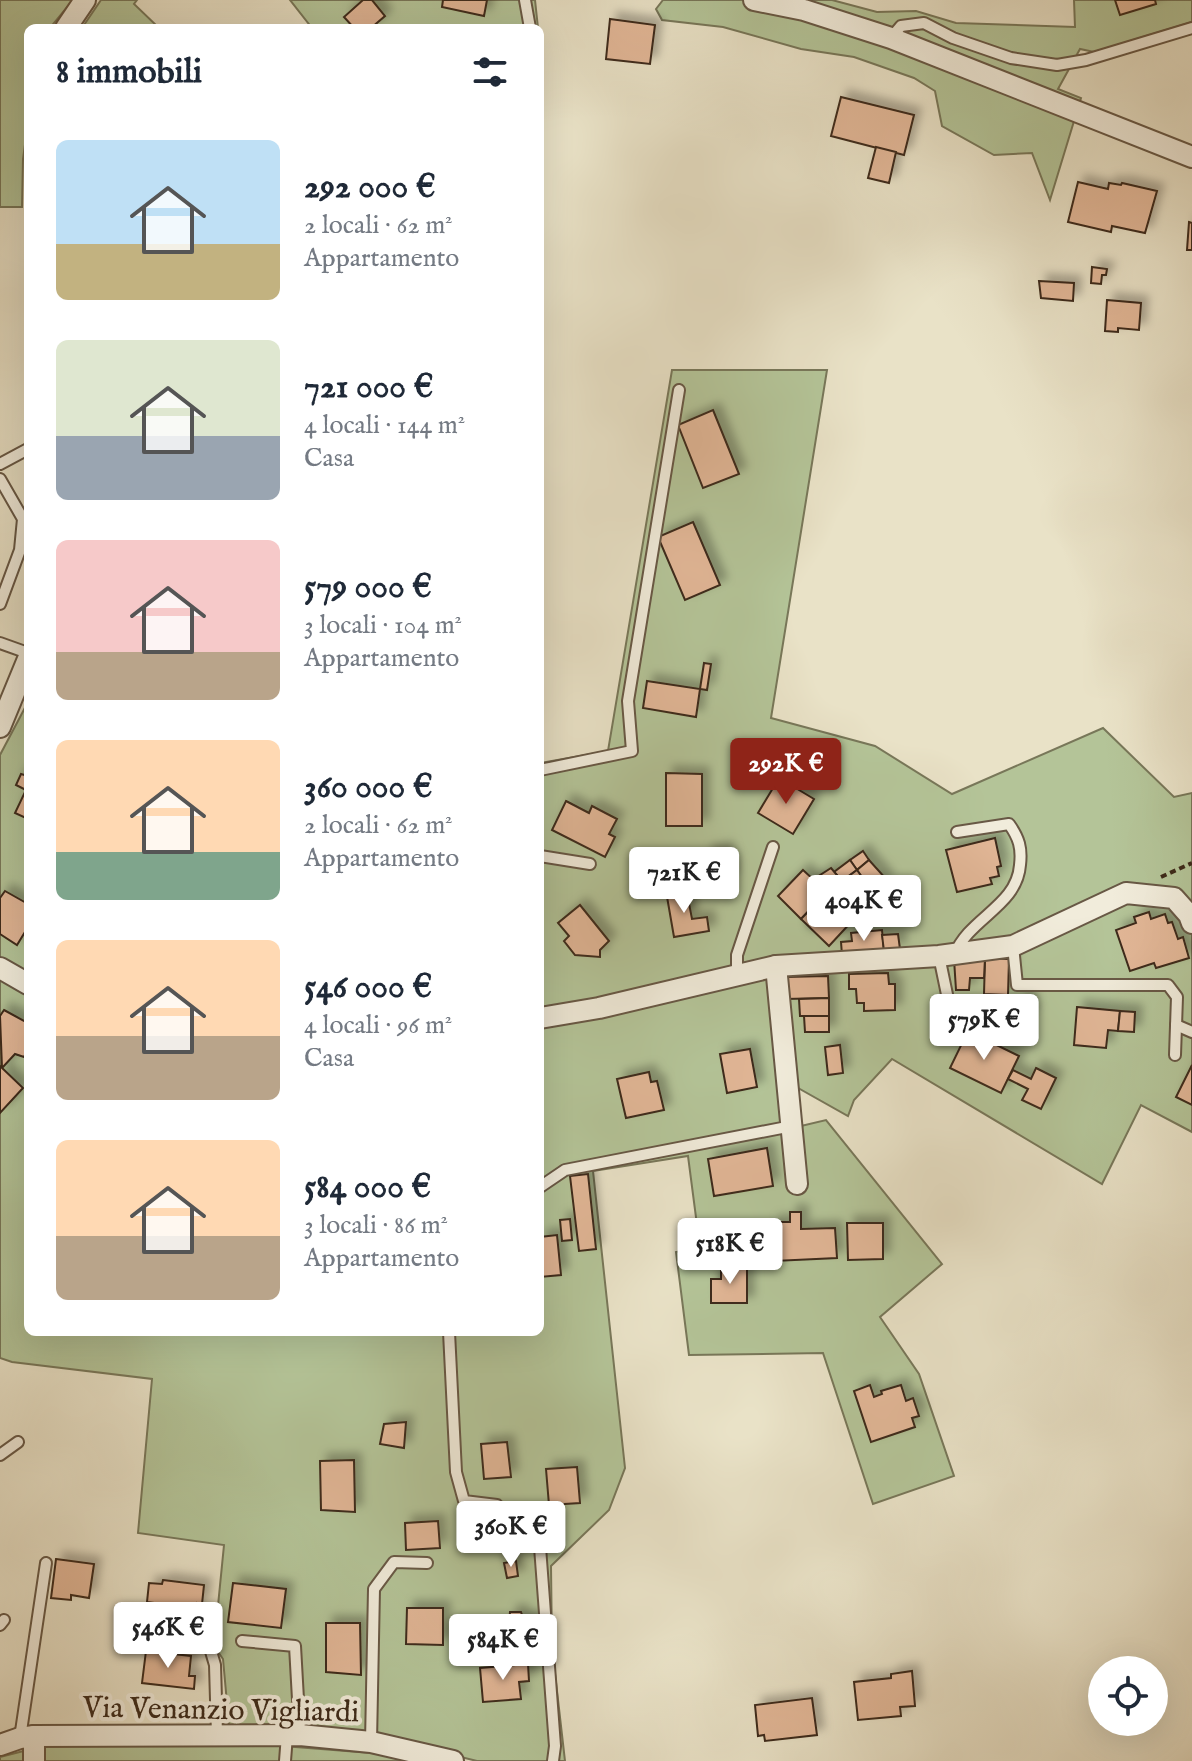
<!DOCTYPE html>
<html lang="it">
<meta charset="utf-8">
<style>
body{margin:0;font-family:"IM FELL English",serif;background:#f6f6f7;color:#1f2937;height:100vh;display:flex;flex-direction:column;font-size:30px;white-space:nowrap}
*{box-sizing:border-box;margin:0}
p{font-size:26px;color:#747a83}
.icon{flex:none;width:44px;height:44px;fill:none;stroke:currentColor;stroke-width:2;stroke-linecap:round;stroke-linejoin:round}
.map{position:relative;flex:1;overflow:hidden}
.side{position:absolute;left:24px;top:24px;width:520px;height:1312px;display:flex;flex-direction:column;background:#fff;border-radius:12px;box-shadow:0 8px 32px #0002}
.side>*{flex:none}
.tools{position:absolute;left:1088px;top:1656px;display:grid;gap:16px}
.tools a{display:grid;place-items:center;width:80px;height:80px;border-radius:50%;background:#fff;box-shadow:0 8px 32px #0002;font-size:40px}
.price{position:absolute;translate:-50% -68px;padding:0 18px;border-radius:8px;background:#fff;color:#222;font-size:26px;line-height:52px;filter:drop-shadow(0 2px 4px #0008)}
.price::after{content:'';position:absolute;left:50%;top:48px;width:24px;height:18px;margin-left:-12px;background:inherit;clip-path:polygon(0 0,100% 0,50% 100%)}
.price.on{background:#8f2418;color:#fff}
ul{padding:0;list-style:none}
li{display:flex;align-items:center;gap:24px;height:200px;padding:0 32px}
li span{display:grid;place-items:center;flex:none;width:224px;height:160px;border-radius:12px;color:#555}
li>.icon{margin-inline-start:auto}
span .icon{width:96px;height:96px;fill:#fffc;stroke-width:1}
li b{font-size:34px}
h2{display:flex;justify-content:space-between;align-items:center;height:96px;padding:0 32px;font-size:34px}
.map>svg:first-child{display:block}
.green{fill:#b4c498;stroke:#787759;stroke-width:2}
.building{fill:#e1b696;stroke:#3d2a1a;stroke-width:2;filter:url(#shadow)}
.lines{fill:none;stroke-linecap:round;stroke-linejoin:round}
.lane-casing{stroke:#685845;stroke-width:14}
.street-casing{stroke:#685845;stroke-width:24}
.path{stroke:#3d2a1a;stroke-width:4;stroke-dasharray:6 4;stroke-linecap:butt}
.lane{stroke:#f1ecdb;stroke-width:10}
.street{stroke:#f1ecdb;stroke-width:20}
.labels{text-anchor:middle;stroke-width:8;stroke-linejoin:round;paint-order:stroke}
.street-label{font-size:30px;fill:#3d2a1a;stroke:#f1ecdb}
</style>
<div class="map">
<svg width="1192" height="1761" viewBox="0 0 1192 1761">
<defs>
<filter id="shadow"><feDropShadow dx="7" dy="-7" stdDeviation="4" flood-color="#0004"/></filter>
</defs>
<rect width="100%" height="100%" fill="#e9e2c7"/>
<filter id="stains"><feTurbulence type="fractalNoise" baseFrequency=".0025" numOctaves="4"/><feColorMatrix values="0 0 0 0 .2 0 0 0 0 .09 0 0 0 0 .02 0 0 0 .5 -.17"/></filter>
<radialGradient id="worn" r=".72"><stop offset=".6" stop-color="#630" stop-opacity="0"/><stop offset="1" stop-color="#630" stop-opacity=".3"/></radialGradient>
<g class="green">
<path d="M 0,0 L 73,0 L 50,28 L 28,28 L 28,123 L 23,159 L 22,207 L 0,207 Z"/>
<path d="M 101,0 L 137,0 L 134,4 L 159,28 L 82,28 Z"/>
<path d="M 290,0 L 535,0 L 538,28 L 312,28 Z"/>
<path d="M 663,0 L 832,0 L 877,12 L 916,11 L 956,23 L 1075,27 L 1074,0 L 1192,0 L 1192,22 L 1094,52 L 1080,49 L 1058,89 L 1081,98 L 1050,200 L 1032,153 L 994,155 L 942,126 L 935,91 L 914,78 L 854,57 L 801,49 L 723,27 L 662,20 L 656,9 Z"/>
<path d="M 672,370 L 827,370 L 771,718 L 875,746 L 952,794 L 1103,728 L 1174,797 L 1192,793 L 1192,1132 L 1141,1105 L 1102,1184 L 892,1059 L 854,1100 L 848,1116 L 798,1088 L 801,1126 L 826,1120 L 942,1264 L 880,1317 L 919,1374 L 954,1476 L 873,1504 L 823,1353 L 689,1355 L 676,1252 L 700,1248 L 688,1156 L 593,1171 L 625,1468 L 609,1510 L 551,1566 L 552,1647 L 565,1761 L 477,1761 L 384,1738 L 229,1725 L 223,1659 L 214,1646 L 224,1545 L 138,1533 L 152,1379 L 12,1362 L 0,1358 L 0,755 L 28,702 L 28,1332 L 540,1332 L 540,763 L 608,751 Z"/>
<path d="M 232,1742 L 397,1755 L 420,1761 L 0,1761 L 0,1757 L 47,1745 Z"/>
</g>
<g class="building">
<path d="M 363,0 L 372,0 L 385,16 L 371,28 L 354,28 L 344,17 Z"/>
<path d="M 443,0 L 487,0 L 484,16 L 442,7 Z"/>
<path d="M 1115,0 L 1155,0 L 1156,4 L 1120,15 Z"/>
<path d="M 610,19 L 655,25 L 650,64 L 606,59 Z"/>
<path d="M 841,97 L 914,115 L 904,155 L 831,136 Z"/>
<path d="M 876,147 L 896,152 L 889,183 L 868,178 Z"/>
<path d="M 1078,182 L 1108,189 L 1109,183 L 1121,185 L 1122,183 L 1157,191 L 1145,233 L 1112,226 L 1111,232 L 1068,222 Z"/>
<path d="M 1189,222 L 1192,223 L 1192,250 L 1187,250 Z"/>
<path d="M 1092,267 L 1107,269 L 1106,275 L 1102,275 L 1101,284 L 1091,283 Z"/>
<path d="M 1039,281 L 1074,283 L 1073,301 L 1041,298 Z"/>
<path d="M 1107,300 L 1141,303 L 1139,330 L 1118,328 L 1118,332 L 1105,331 Z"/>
<path d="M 713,410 L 739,474 L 703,488 L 678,425 Z"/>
<path d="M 693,522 L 720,585 L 685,600 L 658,537 Z"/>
<path d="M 704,663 L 711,664 L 707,690 L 700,689 Z"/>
<path d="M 647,681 L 700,689 L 696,717 L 643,708 Z"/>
<path d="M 666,773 L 702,774 L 702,826 L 666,826 Z"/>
<path d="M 21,774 L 28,776 L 28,819 L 15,813 L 26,790 L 16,785 Z"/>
<path d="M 779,778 L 814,799 L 793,834 L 758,813 Z"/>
<path d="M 566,801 L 589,813 L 592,806 L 617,819 L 609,834 L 615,837 L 605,857 L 552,830 Z"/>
<path d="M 995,838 L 1001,866 L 997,867 L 999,876 L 990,878 L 992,884 L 957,892 L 946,850 Z"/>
<path d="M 726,849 L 731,879 L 709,882 L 705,852 Z"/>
<path d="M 863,851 L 869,860 L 857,870 L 850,860 Z"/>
<path d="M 850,860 L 857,870 L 842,881 L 834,872 Z"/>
<path d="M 869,860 L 887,880 L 871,890 L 857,870 Z"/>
<path d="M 831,868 L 842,881 L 827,892 L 814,879 Z"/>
<path d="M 803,870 L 827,892 L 801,919 L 778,896 Z"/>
<path d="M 857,870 L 871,890 L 846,912 L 827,892 Z"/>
<path d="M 686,888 L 692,919 L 707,917 L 709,931 L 674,937 L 666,891 Z"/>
<path d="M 5,891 L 28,904 L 28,927 L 17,945 L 0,934 L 0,898 Z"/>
<path d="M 827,892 L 854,919 L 829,946 L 801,919 Z"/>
<path d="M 580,905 L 609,941 L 600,950 L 600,957 L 575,955 L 564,941 L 569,936 L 558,923 Z"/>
<path d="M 1149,912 L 1151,919 L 1165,914 L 1168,923 L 1172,922 L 1178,939 L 1183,937 L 1189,958 L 1156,968 L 1154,963 L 1130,971 L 1116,930 L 1136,923 L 1134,917 Z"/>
<path d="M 882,930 L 884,951 L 842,955 L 841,942 L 852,941 L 851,933 Z"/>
<path d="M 898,934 L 900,949 L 884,951 L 882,935 Z"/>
<path d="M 985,958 L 1009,959 L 1008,995 L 984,994 Z"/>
<path d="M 985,958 L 984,978 L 970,978 L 969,990 L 956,990 L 954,959 Z"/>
<path d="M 888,973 L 889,984 L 895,984 L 895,1010 L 864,1011 L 864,1003 L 857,1003 L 856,989 L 849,989 L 849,974 Z"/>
<path d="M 828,976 L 829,998 L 785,999 L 784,977 Z"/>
<path d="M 1019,997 L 1030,998 L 1029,1014 L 1018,1013 Z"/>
<path d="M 829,998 L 829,1016 L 800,1016 L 799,999 Z"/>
<path d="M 1005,1003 L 1019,1005 L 1018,1020 L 1004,1020 Z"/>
<path d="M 1077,1007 L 1120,1011 L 1118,1031 L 1108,1030 L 1106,1048 L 1074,1045 Z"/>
<path d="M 4,1010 L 28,1023 L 28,1049 L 24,1057 L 15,1054 L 2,1068 L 0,1016 Z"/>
<path d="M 1120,1011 L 1135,1012 L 1134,1032 L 1118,1031 Z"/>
<path d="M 804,1016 L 829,1016 L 829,1032 L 805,1032 Z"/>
<path d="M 968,1031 L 1019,1056 L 1001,1093 L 950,1068 Z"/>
<path d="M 840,1045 L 843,1073 L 828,1075 L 825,1047 Z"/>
<path d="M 750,1049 L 757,1087 L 727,1093 L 720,1054 Z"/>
<path d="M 1192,1065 L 1192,1105 L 1176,1097 Z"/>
<path d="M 0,1066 L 23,1088 L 0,1113 Z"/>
<path d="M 1036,1068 L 1056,1078 L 1041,1109 L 1022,1100 L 1028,1089 L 1008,1079 L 1013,1070 L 1031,1079 Z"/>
<path d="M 649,1072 L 651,1082 L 657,1081 L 664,1110 L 626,1118 L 617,1079 Z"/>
<path d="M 767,1148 L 773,1186 L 714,1196 L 708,1159 Z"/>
<path d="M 588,1174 L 596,1249 L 579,1251 L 570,1176 Z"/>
<path d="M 790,1212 L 801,1212 L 801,1229 L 835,1228 L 837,1258 L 774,1261 L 772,1222 L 790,1222 Z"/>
<path d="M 570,1219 L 572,1240 L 562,1241 L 560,1220 Z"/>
<path d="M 847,1223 L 883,1223 L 883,1259 L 848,1260 Z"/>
<path d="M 557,1235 L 561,1275 L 540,1277 L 540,1237 Z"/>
<path d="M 721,1266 L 747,1266 L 747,1303 L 711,1303 L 711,1279 L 721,1279 Z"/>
<path d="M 870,1385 L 874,1397 L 882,1394 L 881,1391 L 901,1385 L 906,1401 L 913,1398 L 919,1416 L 912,1418 L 915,1427 L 871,1442 L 854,1391 Z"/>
<path d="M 406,1422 L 404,1448 L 380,1444 L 384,1424 Z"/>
<path d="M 507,1442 L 511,1477 L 484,1479 L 481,1444 Z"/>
<path d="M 354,1460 L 355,1512 L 321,1510 L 320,1461 Z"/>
<path d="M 577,1467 L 580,1503 L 549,1505 L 546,1469 Z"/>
<path d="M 438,1521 L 440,1548 L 406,1550 L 405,1523 Z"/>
<path d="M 56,1559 L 94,1564 L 89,1598 L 71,1595 L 71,1600 L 51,1598 Z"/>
<path d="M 516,1561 L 518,1576 L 507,1578 L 504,1563 Z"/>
<path d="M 163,1580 L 204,1585 L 202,1604 L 197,1603 L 195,1618 L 153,1613 L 155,1603 L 147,1602 L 149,1583 L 162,1584 Z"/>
<path d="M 233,1583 L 286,1589 L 281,1628 L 228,1622 Z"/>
<path d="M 407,1608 L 443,1608 L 443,1645 L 406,1644 Z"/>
<path d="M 510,1612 L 521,1612 L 523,1618 L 536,1619 L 534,1636 L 508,1636 Z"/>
<path d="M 326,1623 L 360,1623 L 361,1675 L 326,1672 Z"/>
<path d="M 146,1651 L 191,1656 L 189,1676 L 195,1676 L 194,1689 L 142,1683 Z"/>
<path d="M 528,1664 L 529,1681 L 519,1682 L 521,1699 L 483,1702 L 480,1668 Z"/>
<path d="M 912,1671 L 915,1706 L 900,1707 L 901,1716 L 858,1720 L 854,1682 L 891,1678 L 891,1674 Z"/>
<path d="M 812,1698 L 817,1735 L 765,1741 L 764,1735 L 758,1736 L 755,1705 Z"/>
</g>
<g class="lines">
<defs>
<g id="lane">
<path d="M 525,0 L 530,28"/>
<path d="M 891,38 L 901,26 L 924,23 L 953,38 L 1011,58 L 1057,65 L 1086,60 L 1192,28"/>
<path d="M 0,464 L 28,449"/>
<path d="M 0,479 L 23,519 L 20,550 L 0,604"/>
<path d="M 0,643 L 28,653"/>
<path d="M 540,770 L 632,751 L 628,701 L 679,390"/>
<path d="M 540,856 L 590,864"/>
<path d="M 1013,946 L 1017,985 L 1168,985 L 1177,997 L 1175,1055"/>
<path d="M 955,954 C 969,918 1017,906 1020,865 C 1022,848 1019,838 1009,824 L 957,832"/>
<path d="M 939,956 L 955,1033"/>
<path d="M 737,976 L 737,955 L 773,847"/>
<path d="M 1176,1025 L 1192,1032"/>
<path d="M 540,1187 L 565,1170 L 792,1126"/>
<path d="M 449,1332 L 456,1472 L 464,1501 L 497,1505"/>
<path d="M 0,1455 L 18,1442"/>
<path d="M 0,1625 L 4,1620"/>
<path d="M 205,1631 L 215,1665 L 217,1735"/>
<path d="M 242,1641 L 295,1646 L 300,1735"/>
<path d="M 20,1738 L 46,1563"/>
<path d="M 371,1742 L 374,1589 L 394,1562 L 427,1563"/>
<path d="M 285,1761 L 287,1735"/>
<path d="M 553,1761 L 555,1746 L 540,1547 L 554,1526"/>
</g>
<g id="street">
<path d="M 754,0 L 804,10 L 891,38 L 1192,157"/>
<path d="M 66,28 L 85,0"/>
<path d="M 0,727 L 28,659"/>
<path d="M 776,966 L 797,1184"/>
<path d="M 0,968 L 28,984"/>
<path d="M 540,1018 L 599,1008 L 776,966 L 939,956 L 1013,946 L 1126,893 L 1174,898 L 1189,915 L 1192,923"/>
<path d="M 34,1736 L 34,1761"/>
<path d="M 0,1745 L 20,1738 L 34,1736 L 300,1735 L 371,1742 L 453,1761"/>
</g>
</defs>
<use href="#lane" class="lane-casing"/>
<use href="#street" class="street-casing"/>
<path class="path" d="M 1161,877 L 1192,863"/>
<use href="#lane" class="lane"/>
<use href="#street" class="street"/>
</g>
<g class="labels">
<g class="street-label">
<text transform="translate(221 1709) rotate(1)" y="10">Via Venanzio Vigliardi</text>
</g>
</g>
<rect width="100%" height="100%" filter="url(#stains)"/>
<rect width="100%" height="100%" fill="url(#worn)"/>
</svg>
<div class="tools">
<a><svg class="icon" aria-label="locate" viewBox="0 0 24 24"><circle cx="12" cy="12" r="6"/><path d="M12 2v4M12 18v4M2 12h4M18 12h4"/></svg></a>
</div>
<b class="price on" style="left:786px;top:806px">292K €</b>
<b class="price" style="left:684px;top:915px">721K €</b>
<b class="price" style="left:864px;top:943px">404K €</b>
<b class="price" style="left:984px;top:1062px">579K €</b>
<b class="price" style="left:730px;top:1286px">518K €</b>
<b class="price" style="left:511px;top:1569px">360K €</b>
<b class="price" style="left:168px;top:1670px">546K €</b>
<b class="price" style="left:503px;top:1682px">584K €</b>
<section class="side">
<h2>8 immobili<svg class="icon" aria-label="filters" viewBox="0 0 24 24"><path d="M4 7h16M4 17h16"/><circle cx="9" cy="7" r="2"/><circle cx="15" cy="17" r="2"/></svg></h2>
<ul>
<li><span style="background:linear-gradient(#bfe0f5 65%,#c2b280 0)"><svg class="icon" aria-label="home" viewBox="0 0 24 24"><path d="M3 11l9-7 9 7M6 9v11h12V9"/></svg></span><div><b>292 000 €</b><p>2 locali · 62 m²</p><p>Appartamento</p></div></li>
<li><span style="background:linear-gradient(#dfe7d0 60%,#9aa5b1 0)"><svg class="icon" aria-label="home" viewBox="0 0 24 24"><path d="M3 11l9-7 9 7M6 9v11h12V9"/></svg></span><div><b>721 000 €</b><p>4 locali · 144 m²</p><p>Casa</p></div></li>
<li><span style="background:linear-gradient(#f6c9c9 70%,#b9a48a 0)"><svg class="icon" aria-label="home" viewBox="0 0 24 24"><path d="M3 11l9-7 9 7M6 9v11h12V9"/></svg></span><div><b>579 000 €</b><p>3 locali · 104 m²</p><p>Appartamento</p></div></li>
<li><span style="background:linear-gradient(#ffd9b3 70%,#7fa58c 0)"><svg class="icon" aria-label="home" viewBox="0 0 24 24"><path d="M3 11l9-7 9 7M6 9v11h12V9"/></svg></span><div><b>360 000 €</b><p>2 locali · 62 m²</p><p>Appartamento</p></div></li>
<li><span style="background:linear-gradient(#ffd9b3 60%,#b9a48a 0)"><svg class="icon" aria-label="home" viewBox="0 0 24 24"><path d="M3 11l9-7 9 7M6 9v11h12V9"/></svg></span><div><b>546 000 €</b><p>4 locali · 96 m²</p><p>Casa</p></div></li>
<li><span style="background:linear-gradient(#ffd9b3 60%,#b9a48a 0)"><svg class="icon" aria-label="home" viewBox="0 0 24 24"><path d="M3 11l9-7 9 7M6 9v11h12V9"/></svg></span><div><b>584 000 €</b><p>3 locali · 86 m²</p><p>Appartamento</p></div></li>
</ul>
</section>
</div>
